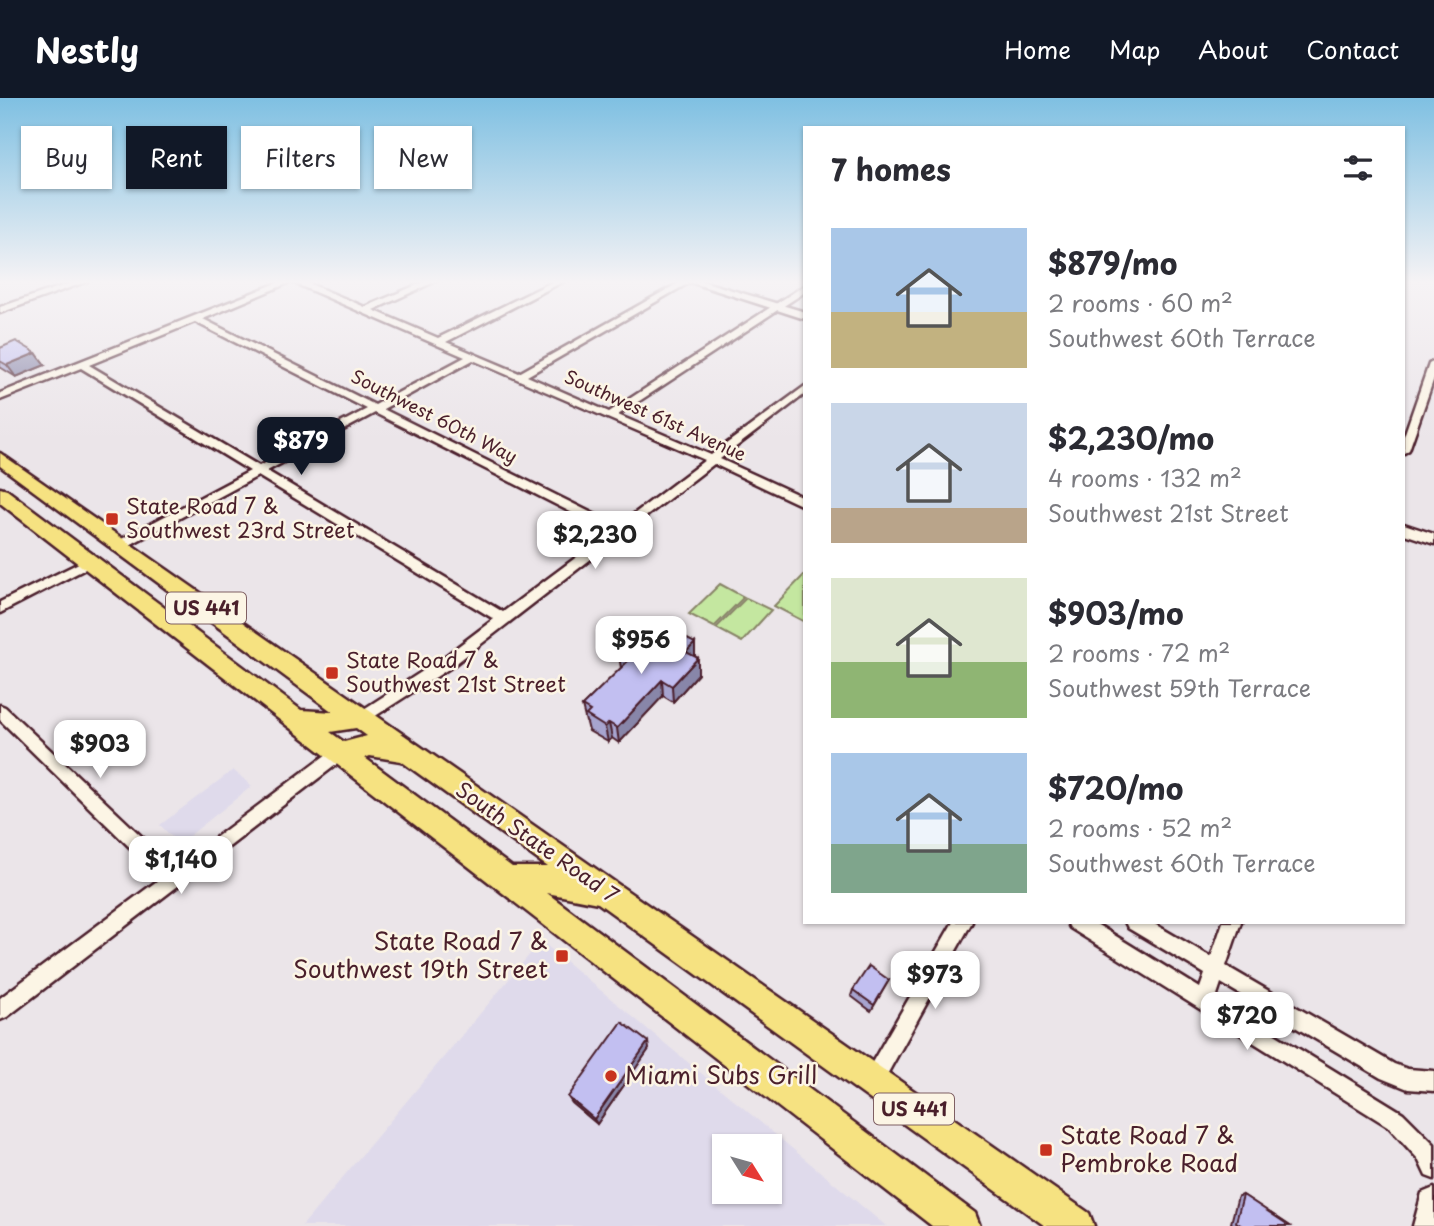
<!DOCTYPE html>
<meta charset="utf-8">
<style>
body{margin:0;font-family:"Playpen Sans",sans-serif;background:#f7f7f7;color:#2b2b33;height:100vh;display:flex;flex-direction:column;font-size:26px;white-space:nowrap}
*{box-sizing:border-box;margin:0}
p{font-size:23px;color:#7c7c81}
.icon{flex:none;width:38px;height:38px;fill:none;stroke:currentColor;stroke-width:2;stroke-linecap:round;stroke-linejoin:round}
.map{position:relative;flex:1;overflow:hidden}
.details{position:absolute;left:803px;top:28px;width:602px;height:798px;display:flex;flex-direction:column;background:#fff;border-radius:0px;box-shadow:0 2px 5px #0004}
.details>*{flex:none}
.banner{position:absolute;left:21px;top:28px;width:665px;height:63px;display:flex;gap:14px}
.needle{width:46px;rotate:127deg}
.controls{position:absolute;left:712px;top:1036px;display:grid;gap:14px}
.controls a{display:grid;place-items:center;width:70px;height:70px;border-radius:0px;background:#fff;box-shadow:0 2px 5px #0004;font-size:35px}
.price{position:absolute;translate:-50% -60px;padding:0 16px;border-radius:14px;background:#fff;color:#222;font-size:23px;line-height:46px;filter:drop-shadow(0 2px 4px #0008)}
.price::after{content:'';position:absolute;left:50%;top:42px;width:21px;height:16px;margin-left:-10px;background:inherit;clip-path:polygon(0 0,100% 0,50% 100%)}
.price.active{background:#111827;color:#fff}
ul{padding:0;list-style:none}
li{display:flex;align-items:center;gap:21px;height:175px;padding:0 28px}
li span{display:grid;place-items:center;flex:none;width:196px;height:140px;border-radius:0px;color:#555}
li>.icon{margin-inline-start:auto}
span .icon{width:84px;height:84px;fill:#fffc;stroke-width:1}
li b{font-size:30px}
h2{display:flex;justify-content:space-between;align-items:center;height:84px;padding:0 28px;font-size:30px}
.chip{padding:0 24px;border-radius:0px;background:#fff;box-shadow:0 2px 5px #0004;font-size:24px;line-height:63px}
.chip.active{background:#111827;color:#fff}
header{display:flex;align-items:center;gap:42px;box-sizing:border-box;height:98px;padding:0 35px;background:#111827;color:#fff}
header strong{font-size:33px}
nav{display:flex;gap:38px;margin-inline-start:auto;font-size:24px}
.map>svg:first-child{display:block}
.built{fill:#dfdaeb;fill-rule:evenodd}
.green{fill:#c4e7a0;stroke:#878366;stroke-width:2}
.lines{fill:none;stroke-linecap:round;stroke-linejoin:round}
.minor-casing{stroke:#4a1f2b;stroke-width:5}
.tertiary-casing{stroke:#4a1f2b;stroke-width:5}
.secondary-casing{stroke:#4a1f2b;stroke-width:5}
.primary-casing{stroke:#4a1f2b;stroke-width:5}
.minor{fill:#fcf5e5;fill-rule:evenodd}
.tertiary{fill:#fcf5e5;fill-rule:evenodd}
.secondary{fill:#fcf5e5;fill-rule:evenodd}
.primary{fill:#f6e281;fill-rule:evenodd}
.wall{fill:#a7a4cf;stroke:#4a1f2b;stroke-width:2}
.shaded-wall{fill:#8886a9;stroke:#4a1f2b;stroke-width:2}
.building{fill:#c2bff1;stroke:#4a1f2b;stroke-width:2}
.poi-dot{fill:#c8321e;stroke:#fcf5e5;stroke-width:2.5}
.labels{text-anchor:middle;stroke-width:5;stroke-linejoin:round;paint-order:stroke}
.far-street-label{font-size:18px;fill:#4a1f2b;stroke:#fcf5e5}
.shield{fill:#fcf5e5;stroke:#7f5f63;stroke-width:2}
.shield-label{font-size:19px;font-weight:bold;fill:#4a1f2b}
.poi-label{font-size:21px;fill:#4a1f2b;stroke:#fcf5e5;text-anchor:start}
.street-label{font-size:21px;fill:#4a1f2b;stroke:#fcf5e5}
.near-poi-label{font-size:24px;fill:#4a1f2b;stroke:#fcf5e5;text-anchor:start}
</style>
<header>
<strong>Nestly</strong>
<nav><a>Home</a><a>Map</a><a>About</a><a>Contact</a></nav>
</header>
<div class="map">
<svg width="1434" height="1128" viewBox="0 0 1434 1128">
<rect width="100%" height="100%" fill="#ebe5e9"/>
<filter id="ink" filterUnits="userSpaceOnUse"><feTurbulence type="fractalNoise" baseFrequency=".0143" numOctaves="2"/><feDisplacementMap in="SourceGraphic" scale="14" xChannelSelector="R" yChannelSelector="G"/><feConvolveMatrix kernelMatrix="1 2 1 2 8 2 1 2 1" color-interpolation-filters="sRGB"/></filter>
<g filter="url(#ink)">
<g class="built">
<path d="M 233,672 L 252,688 L 179,746 L 160,727 Z"/>
<path d="M 541,843 L 886,1128 L 302,1128 ZM 724,1048 L 770,1048 L 770,1094 L 724,1094 Z"/>
</g>
<g class="green">
<path d="M 805,476 L 805,524 L 774,508 Z"/>
<path d="M 720,486 L 744,499 L 714,529 L 689,516 Z"/>
<path d="M 746,500 L 771,512 L 742,544 L 716,530 Z"/>
</g>
<g class="lines">
<defs>
<g id="minor">
<path d="M 77,183 L 88,183 L 0,215 L 0,209 Z"/>
<path d="M 282,183 L 303,183 L 365,209 L 426,183 L 436,183 L 373,212 L 438,240 L 554,183 L 564,183 L 446,244 L 519,275 L 682,183 L 692,183 L 527,278 L 609,314 L 805,187 L 805,194 L 618,317 L 711,357 L 805,288 L 805,296 L 720,361 L 805,400 L 805,409 L 714,366 L 450,570 L 366,624 L 361,626 L 356,624 L 354,620 L 356,616 L 440,562 L 494,521 L 258,378 L 124,450 L 116,450 L 114,447 L 116,444 L 250,373 L 81,270 L 0,302 L 0,295 ZM 293,183 L 294,185 L 465,259 L 375,307 L 203,221 ZM 195,224 L 367,311 L 259,368 L 89,267 ZM 473,262 L 705,362 L 618,428 L 383,311 ZM 375,315 L 610,434 L 503,514 L 267,373 Z"/>
<path d="M 1434,263 L 1434,280 L 1409,352 L 1404,355 L 1404,338 L 1429,266 Z"/>
<path d="M 89,460 L 93,461 L 95,464 L 93,467 L 0,515 L 0,504 Z"/>
<path d="M 0,607 L 5,609 L 175,770 L 335,650 L 340,649 L 345,650 L 348,655 L 345,660 L 7,919 L 0,922 L 0,900 L 161,780 L 0,622 Z"/>
<path d="M 953,824 L 972,824 L 880,989 L 873,992 L 866,989 L 863,982 L 866,975 Z"/>
<path d="M 1067,824 L 1093,824 L 1200,890 L 1205,876 L 1128,830 L 1125,824 L 1151,824 L 1211,859 L 1223,824 L 1241,824 L 1226,868 L 1394,966 L 1408,971 L 1434,973 L 1434,993 L 1408,991 L 1381,980 L 1221,885 L 1216,900 L 1403,1015 L 1434,1046 L 1434,1081 L 1426,1078 L 1418,1061 L 1389,1029 L 1070,830 Z"/>
</g>
<g id="tertiary">
<path d="M 687,183 L 702,183 L 805,214 L 805,221 Z"/>
<path d="M 1404,426 L 1434,436 L 1434,446 L 1404,436 Z"/>
</g>
<path id="secondary" d="M 1434,1090 L 1434,1128 L 1413,1128 L 1422,1095 Z"/>
<path id="primary" d="M 0,355 L 1089,1115 L 1094,1128 L 1045,1128 L 598,805 L 547,795 L 975,1115 L 980,1128 L 932,1128 L 0,405 L 0,390 L 7,392 L 301,612 L 333,614 L 0,368 ZM 356,630 L 367,638 L 344,644 L 330,634 ZM 370,658 L 401,663 L 548,769 L 512,769 L 365,660 Z"/>
</defs>
<use href="#minor" class="minor-casing"/>
<use href="#tertiary" class="tertiary-casing"/>
<use href="#secondary" class="secondary-casing"/>
<use href="#primary" class="primary-casing"/>
<use href="#minor" class="minor"/>
<use href="#tertiary" class="tertiary"/>
<use href="#secondary" class="secondary"/>
<use href="#primary" class="primary"/>
</g>
<g class="wall">
<path d="M 0,250 L 36,255 L 45,267 L 16,279 L 0,269 Z"/>
<path d="M 658,538 L 695,545 L 695,558 L 698,560 L 698,576 L 673,604 L 663,598 L 619,645 L 612,640 L 608,644 L 589,633 L 587,625 L 586,624 L 582,608 L 621,570 L 619,558 Z"/>
<path d="M 889,882 L 871,913 L 851,898 L 853,892 Z"/>
<path d="M 649,951 L 597,1026 L 572,1005 L 568,999 Z"/>
<path d="M 1243,1097 L 1290,1128 L 1235,1128 L 1231,1125 L 1238,1098 Z"/>
</g>
<g class="shaded-wall">
<path d="M 36,255 L 45,267 L 16,279 L 7,267 Z"/>
<path d="M 695,545 L 695,562 L 686,554 Z"/>
<path d="M 698,560 L 698,576 L 673,604 L 672,588 Z"/>
<path d="M 662,582 L 663,598 L 619,645 L 617,630 Z"/>
<path d="M 609,625 L 612,640 L 608,644 L 605,629 Z"/>
<path d="M 648,944 L 649,951 L 597,1026 L 594,1021 Z"/>
</g>
<g class="building">
<path d="M 16,243 L 36,255 L 7,267 L 0,263 L 0,250 Z"/>
<path d="M 666,530 L 695,545 L 686,554 L 698,560 L 672,588 L 662,582 L 617,630 L 609,625 L 605,629 L 586,617 L 590,613 L 582,608 L 628,563 L 619,558 L 646,532 L 658,538 Z"/>
<path d="M 869,868 L 889,882 L 874,907 L 853,892 Z"/>
<path d="M 622,924 L 648,944 L 594,1021 L 568,999 Z"/>
<path d="M 1243,1097 L 1290,1128 L 1242,1128 L 1236,1124 Z"/>
</g>
</g>
<linearGradient id="sky" x2="0" y2="1"><stop stop-color="#7fc0e2"/><stop offset="0.54" stop-color="#f6f3f5"/><stop offset="1" stop-color="#f6f3f5" stop-opacity="0"/></linearGradient>
<rect width="1434" height="341" fill="url(#sky)"/>
<g class="poi-dot">
<rect x="105" y="414" width="14" height="14" rx="3.5"/>
<rect x="325" y="568" width="14" height="14" rx="3.5"/>
<rect x="555" y="851" width="14" height="14" rx="3.5"/>
<circle cx="611" cy="978" r="7"/>
<rect x="1039" y="1045" width="14" height="14" rx="3.5"/>
</g>
<g class="labels">
<g class="far-street-label">
<text transform="translate(655 318) rotate(24)" y="6">Southwest 61st Avenue</text>
<text transform="translate(434 319) rotate(27)" y="6">Southwest 60th Way</text>
</g>
<g class="shield">
<rect x="166" y="494.5" width="80" height="31" rx="5"/>
<rect x="874" y="995.5" width="80" height="31" rx="5"/>
</g>
<g class="shield-label">
<text x="206" y="517">US 441</text>
<text x="914" y="1018">US 441</text>
</g>
<g class="poi-label">
<text x="126" y="416">State Road 7 &amp;<tspan x="126" dy="24">Southwest 23rd Street</tspan></text>
<text x="346" y="570">State Road 7 &amp;<tspan x="346" dy="24">Southwest 21st Street</tspan></text>
</g>
<g class="street-label">
<text transform="translate(537 745) rotate(35)" y="7">South State Road 7</text>
</g>
<g class="near-poi-label">
<text x="548" y="852" text-anchor="end">State Road 7 &amp;<tspan x="548" dy="28">Southwest 19th Street</tspan></text>
<text x="625" y="986">Miami Subs Grill</text>
<text x="1060" y="1046">State Road 7 &amp;<tspan x="1060" dy="28">Pembroke Road</tspan></text>
</g>
</g>
</svg>
<div class="controls">
<a><svg class="needle" viewBox="-14 -14 28 28"><path d="M0-13l5 13h-10z" fill="#e53935"/><path d="M0 13l5-13h-10z" fill="#7c7c81"/></svg></a>
</div>
<b class="price active" style="left:301px;top:379px">$879</b>
<b class="price" style="left:595px;top:473px">$2,230</b>
<b class="price" style="left:641px;top:578px">$956</b>
<b class="price" style="left:100px;top:682px">$903</b>
<b class="price" style="left:181px;top:798px">$1,140</b>
<b class="price" style="left:935px;top:913px">$973</b>
<b class="price" style="left:1247px;top:954px">$720</b>
<div class="banner">
<a class="chip">Buy</a>
<a class="chip active">Rent</a>
<a class="chip">Filters</a>
<a class="chip">New</a>
</div>
<section class="details">
<h2>7 homes<svg class="icon" aria-label="filters" viewBox="0 0 24 24"><path d="M4 7h16M4 17h16"/><circle cx="9" cy="7" r="2"/><circle cx="15" cy="17" r="2"/></svg></h2>
<ul>
<li><span style="background:linear-gradient(#a9c7e8 60%,#c2b280 0)"><svg class="icon" aria-label="home" viewBox="0 0 24 24"><path d="M3 11l9-7 9 7M6 9v11h12V9"/></svg></span><div><b>$879/mo</b><p>2 rooms · 60 m²</p><p>Southwest 60th Terrace</p></div></li>
<li><span style="background:linear-gradient(#c9d6e8 75%,#b9a48a 0)"><svg class="icon" aria-label="home" viewBox="0 0 24 24"><path d="M3 11l9-7 9 7M6 9v11h12V9"/></svg></span><div><b>$2,230/mo</b><p>4 rooms · 132 m²</p><p>Southwest 21st Street</p></div></li>
<li><span style="background:linear-gradient(#dfe7d0 60%,#8fb573 0)"><svg class="icon" aria-label="home" viewBox="0 0 24 24"><path d="M3 11l9-7 9 7M6 9v11h12V9"/></svg></span><div><b>$903/mo</b><p>2 rooms · 72 m²</p><p>Southwest 59th Terrace</p></div></li>
<li><span style="background:linear-gradient(#a9c7e8 65%,#7fa58c 0)"><svg class="icon" aria-label="home" viewBox="0 0 24 24"><path d="M3 11l9-7 9 7M6 9v11h12V9"/></svg></span><div><b>$720/mo</b><p>2 rooms · 52 m²</p><p>Southwest 60th Terrace</p></div></li>
</ul>
</section>
</div>
